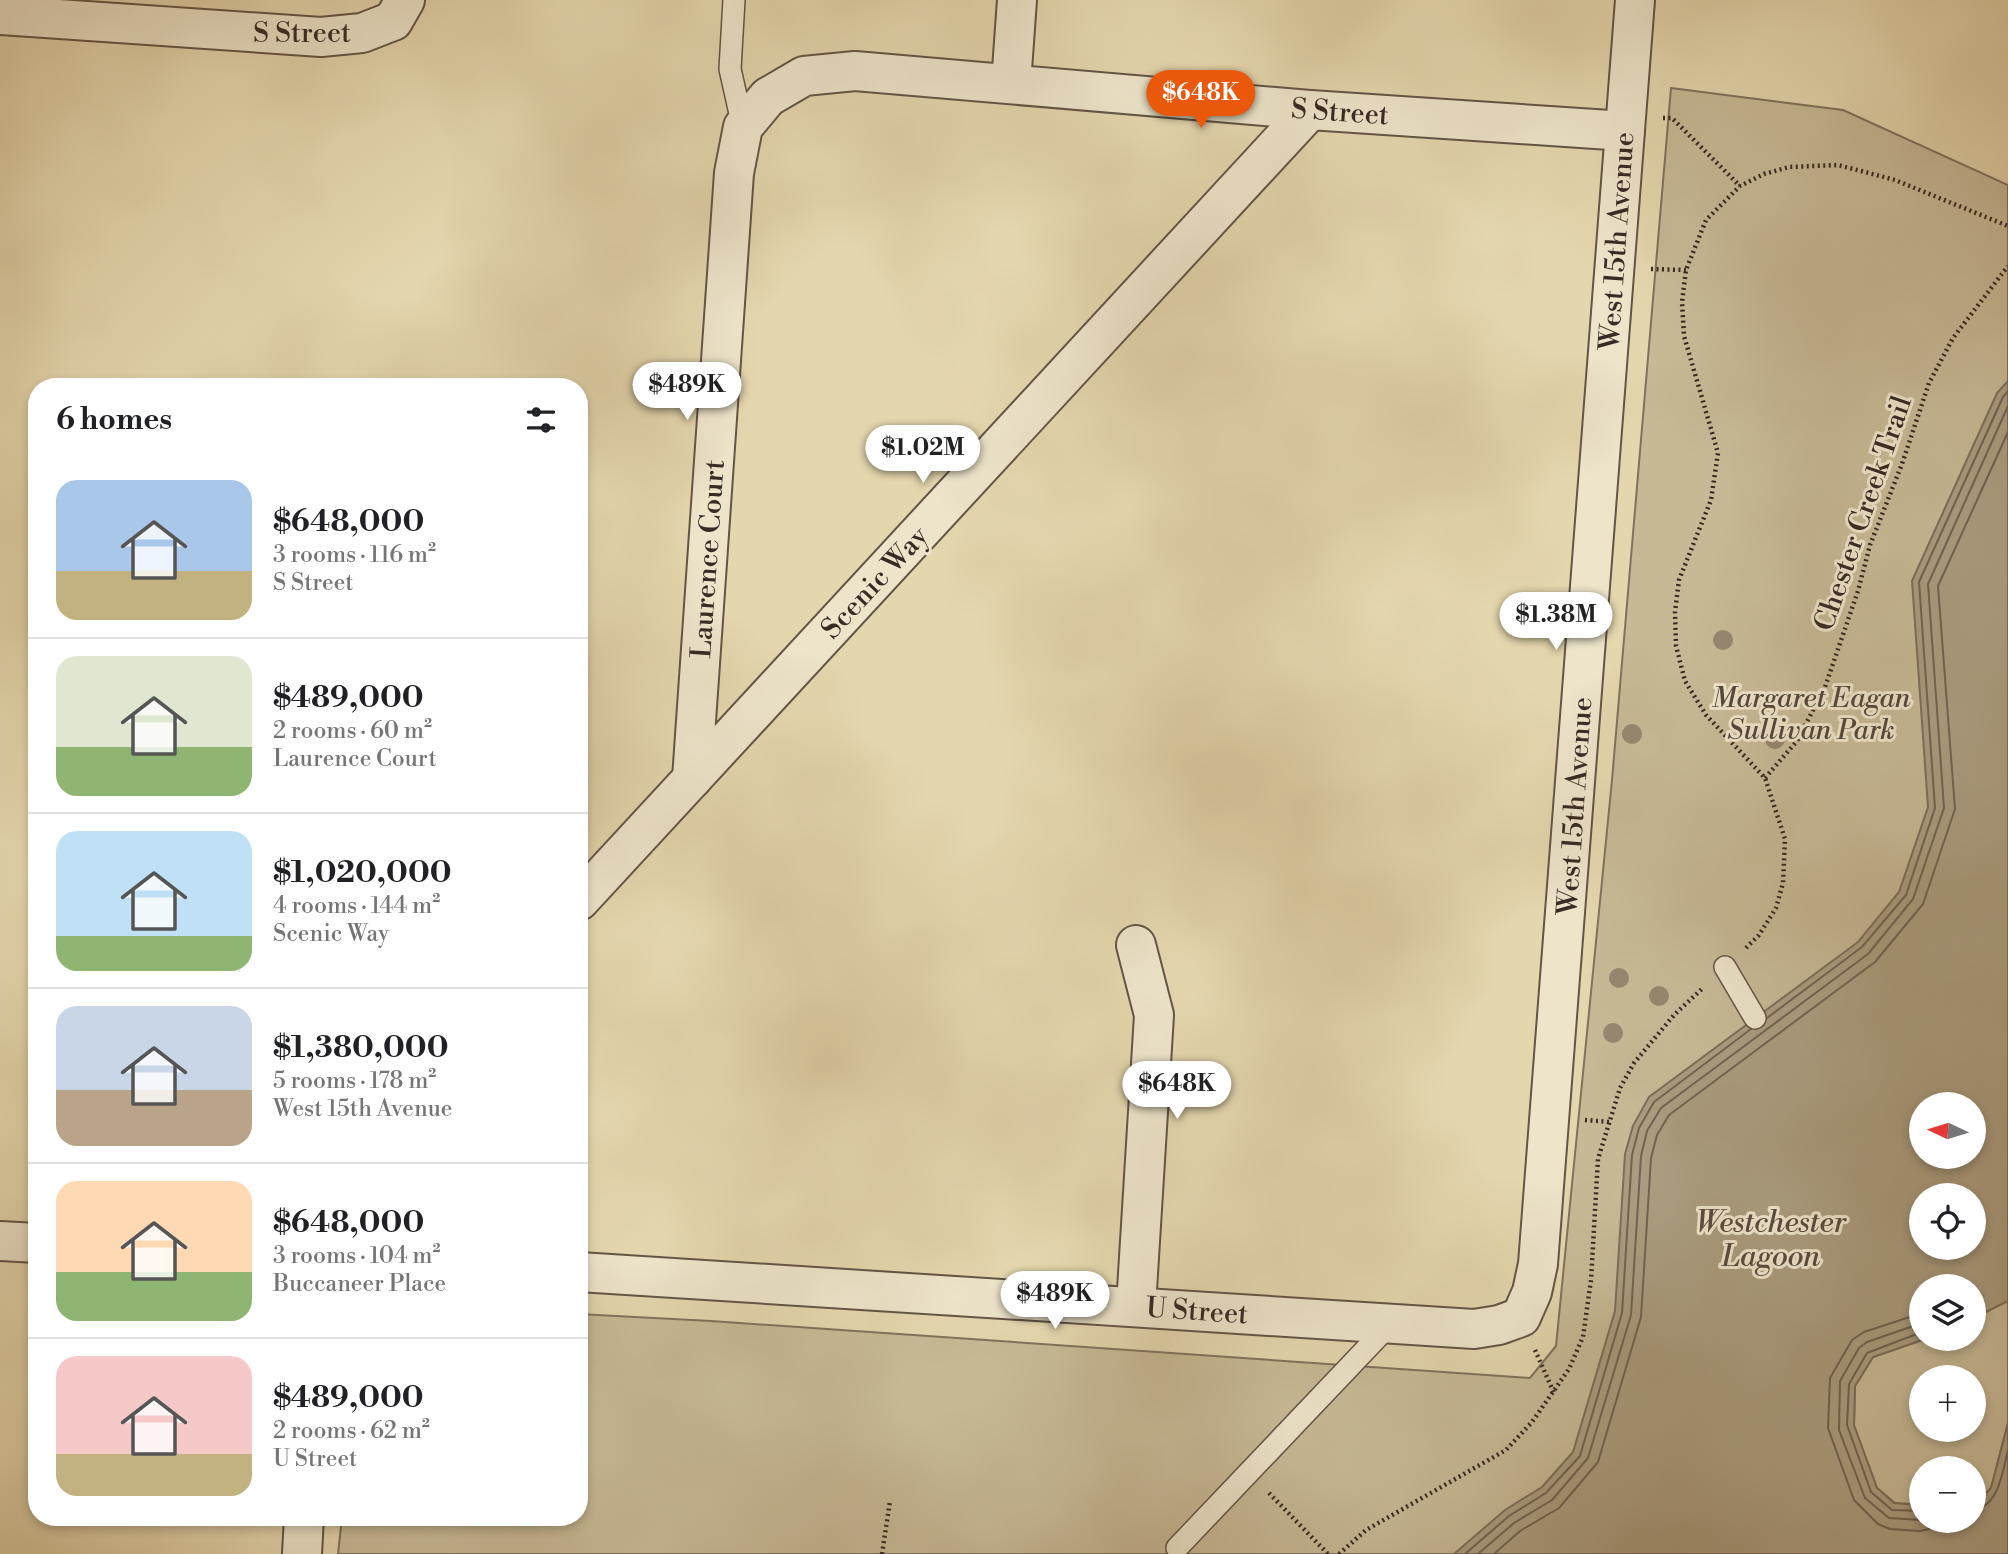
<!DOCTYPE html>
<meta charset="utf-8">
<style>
body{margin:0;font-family:"Libre Bodoni",serif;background:#f6f6f6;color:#202124;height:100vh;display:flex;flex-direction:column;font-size:26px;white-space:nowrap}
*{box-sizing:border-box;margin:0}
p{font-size:23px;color:#757577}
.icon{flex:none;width:38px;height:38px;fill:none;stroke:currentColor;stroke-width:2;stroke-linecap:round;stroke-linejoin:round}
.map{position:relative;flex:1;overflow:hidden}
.panel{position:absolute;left:28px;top:378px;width:560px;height:1148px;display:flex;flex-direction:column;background:#fff;border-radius:28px;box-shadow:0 4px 10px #0003}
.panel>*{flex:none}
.needle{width:46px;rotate:274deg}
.tools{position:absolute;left:1909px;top:1092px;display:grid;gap:14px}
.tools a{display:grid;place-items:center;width:77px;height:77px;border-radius:50%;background:#fff;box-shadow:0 4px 10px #0003;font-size:35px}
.price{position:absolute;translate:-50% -60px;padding:0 16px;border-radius:24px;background:#fff;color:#222;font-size:23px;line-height:46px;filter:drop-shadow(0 2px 4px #0008)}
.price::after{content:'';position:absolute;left:50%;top:42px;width:21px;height:16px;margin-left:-10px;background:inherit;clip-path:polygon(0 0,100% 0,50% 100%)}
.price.selected{background:#ea580c;color:#fff}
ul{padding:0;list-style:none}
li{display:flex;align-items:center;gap:21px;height:175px;padding:0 28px}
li+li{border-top:2px solid #e0e0e0}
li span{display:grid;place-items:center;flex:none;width:196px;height:140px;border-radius:21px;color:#555}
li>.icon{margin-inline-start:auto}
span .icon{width:84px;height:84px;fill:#fffc;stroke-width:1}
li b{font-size:30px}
h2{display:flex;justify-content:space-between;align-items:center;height:84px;padding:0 28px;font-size:30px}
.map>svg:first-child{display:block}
.green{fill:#c7b996;stroke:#80725e;stroke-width:2;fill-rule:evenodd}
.water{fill:#aa9c7f;stroke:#7c6e5b;stroke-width:2;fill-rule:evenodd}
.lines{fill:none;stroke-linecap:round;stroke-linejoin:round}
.shore{stroke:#716352;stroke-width:2}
.lane-casing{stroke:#635547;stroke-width:24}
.street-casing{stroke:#635547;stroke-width:42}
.path{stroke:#382a25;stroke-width:4.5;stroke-dasharray:2 3.5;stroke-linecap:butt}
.lane{stroke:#ede4ca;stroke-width:21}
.street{stroke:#ede4ca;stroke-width:38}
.tree{fill:#95876f}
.labels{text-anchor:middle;stroke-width:6;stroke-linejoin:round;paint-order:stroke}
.street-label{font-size:28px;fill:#382a25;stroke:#ede4ca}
.park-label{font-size:28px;font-style:italic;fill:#55473c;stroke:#ede4ca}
.water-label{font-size:30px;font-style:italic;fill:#5a4c40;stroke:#ede4ca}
</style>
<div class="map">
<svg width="2008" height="1554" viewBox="0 0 2008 1554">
<rect width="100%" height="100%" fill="#e4d6ad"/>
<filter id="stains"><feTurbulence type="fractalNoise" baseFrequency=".00286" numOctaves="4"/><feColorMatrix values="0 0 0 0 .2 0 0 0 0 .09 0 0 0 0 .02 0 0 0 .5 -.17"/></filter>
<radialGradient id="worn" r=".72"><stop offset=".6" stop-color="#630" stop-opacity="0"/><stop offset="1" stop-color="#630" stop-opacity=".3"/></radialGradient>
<g class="green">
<path d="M 1671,88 L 1843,110 L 2008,185 L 2008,689 L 1563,1554 L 338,1554 L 342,1517 L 579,1517 L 579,1314 L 711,1321 L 1530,1378 L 1556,1346 L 1612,780 Z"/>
<path d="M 2008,1301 L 2008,1423 L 1991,1488 L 1974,1506 L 1974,1468 L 1922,1468 L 1921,1505 L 1895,1503 L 1877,1488 L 1854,1426 L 1855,1386 L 1873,1357 L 1925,1339 L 1974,1339 L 1974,1318 ZM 1922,1377 L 1974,1377 L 1974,1430 L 1922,1430 Z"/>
</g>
<path class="water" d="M 2008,381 L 2008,1301 L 1974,1318 L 1974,1286 L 1922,1286 L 1922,1339 L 1925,1339 L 1873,1357 L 1855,1386 L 1854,1425 L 1877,1488 L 1894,1503 L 1921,1505 L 1922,1521 L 1974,1521 L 1974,1506 L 1991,1488 L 2008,1423 L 2008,1554 L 1454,1554 L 1505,1510 L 1542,1487 L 1573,1452 L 1615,1311 L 1625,1154 L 1633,1126 L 1649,1097 L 1858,942 L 1899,892 L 1928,807 L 1912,581 L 1997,393 ZM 1922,1104 L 1974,1104 L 1974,1157 L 1922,1157 ZM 1922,1195 L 1974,1195 L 1974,1248 L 1922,1248 Z"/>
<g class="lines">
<g class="shore">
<path d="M 1767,1018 L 1862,947 L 1906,895 L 1935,808 L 1919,582 L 2003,397 L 2008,391"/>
<path d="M 1922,1313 L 1864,1332 L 1852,1340 L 1830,1378 L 1828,1428 L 1854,1500 L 1878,1524 L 1890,1529 L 1920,1531 L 1933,1528 L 1941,1521"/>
<path d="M 1922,1323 L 1867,1342 L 1859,1348 L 1840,1381 L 1839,1430 L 1865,1498 L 1889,1518 L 1922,1520"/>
<path d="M 1922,1332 L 1867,1353 L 1849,1384 L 1847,1425 L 1871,1492 L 1892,1510 L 1922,1511"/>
<path d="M 1974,1510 C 1999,1506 2003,1470 2008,1450"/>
<path d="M 1465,1554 L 1509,1516 L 1546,1493 L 1580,1456 L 1622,1313 L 1632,1155 L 1639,1128 L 1654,1102 L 1751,1029"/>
<path d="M 1478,1554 L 1514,1523 L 1552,1500 L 1588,1458 L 1631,1315 L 1641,1156 L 1647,1131 L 1661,1108 L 1868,954 L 1913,899 L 1944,808 L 1928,584 L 2008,406"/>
<path d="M 1494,1554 L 1520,1531 L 1559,1508 L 1598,1462 L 1641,1317 L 1651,1158 L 1657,1135 L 1669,1115 L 1875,962 L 1923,904 L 1955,809 L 1938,586 L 2008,432"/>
</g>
<defs>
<g id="lane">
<path d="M 734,0 L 730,69 L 743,127"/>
<path d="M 1725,967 L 1755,1018"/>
<path d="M 1177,1548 L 1391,1323"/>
</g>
<g id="street">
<path d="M 0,15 L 321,37 L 362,33 L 393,21 L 405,0"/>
<path d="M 1011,84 L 1017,0"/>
<path d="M 692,779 L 734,173 L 743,127 L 768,97 L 804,76 L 855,71 L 1310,110 L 1625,131"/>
<path d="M 579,901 L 1310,110"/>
<path d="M 1136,945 L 1154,1015 L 1136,1306"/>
<path d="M 0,1241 L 37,1243"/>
<path d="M 579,1272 L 1474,1329 L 1499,1325 L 1521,1317 L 1532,1292 L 1538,1264 L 1635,0"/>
<path d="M 302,1554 L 304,1517"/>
</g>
</defs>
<use href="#lane" class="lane-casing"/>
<use href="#street" class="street-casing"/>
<g class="path">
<path d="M 1663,118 L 1672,118 L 1740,186"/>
<path d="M 1651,269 L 1686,270"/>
<path d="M 1765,778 L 1797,741 L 1825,687 L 1858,591 L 1870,545 L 1902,464 L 1929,383 L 1953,338 L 2008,266"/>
<path d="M 1746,948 L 1759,935 L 1776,908 L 1783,883 L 1785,839 L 1765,778 L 1706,715 L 1685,681 L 1676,646 L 1675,612 L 1679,580 L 1711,500 L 1718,453 L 1684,336 L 1682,302 L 1686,270 L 1706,220 L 1740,186 L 1764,174 L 1789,167 L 1838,165 L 1895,180 L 2008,226"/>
<path d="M 1585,1120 L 1610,1122"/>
<path d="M 1535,1350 L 1554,1393"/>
<path d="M 1269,1493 L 1328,1554"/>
<path d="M 882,1554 L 890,1501"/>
<path d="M 1339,1554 L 1366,1530 L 1506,1450 L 1532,1422 L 1569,1369 L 1583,1337 L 1591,1280 L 1598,1159 L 1620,1088 L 1634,1063 L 1674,1015 L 1704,987"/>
</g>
<use href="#lane" class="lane"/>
<use href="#street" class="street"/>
</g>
<g class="tree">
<circle cx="1723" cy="640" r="10"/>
<circle cx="1632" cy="734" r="10"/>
<circle cx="1775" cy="739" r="10"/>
<circle cx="1619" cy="978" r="10"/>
<circle cx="1659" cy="996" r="10"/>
<circle cx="1613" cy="1033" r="10"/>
</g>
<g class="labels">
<g class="street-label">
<text x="302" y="42">S Street</text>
<text transform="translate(1340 111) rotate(4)" y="10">S Street</text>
<text transform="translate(1616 241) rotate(-86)" y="10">West 15th Avenue</text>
<text transform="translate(1862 513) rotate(-71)" y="10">Chester Creek Trail</text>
<text transform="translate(707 559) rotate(-86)" y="10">Laurence Court</text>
<text transform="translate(874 582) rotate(-47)" y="10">Scenic Way</text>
<text transform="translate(1574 806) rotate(-86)" y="10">West 15th Avenue</text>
<text transform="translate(1197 1310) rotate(4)" y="10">U Street</text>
</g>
<g class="park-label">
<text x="1811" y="707">Margaret Eagan<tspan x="1811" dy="32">Sullivan Park</tspan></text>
</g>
<g class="water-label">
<text x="1771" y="1232">Westchester<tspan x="1771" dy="34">Lagoon</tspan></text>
</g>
</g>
<rect width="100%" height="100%" filter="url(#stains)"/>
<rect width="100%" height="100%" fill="url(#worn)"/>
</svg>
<div class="tools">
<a><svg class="needle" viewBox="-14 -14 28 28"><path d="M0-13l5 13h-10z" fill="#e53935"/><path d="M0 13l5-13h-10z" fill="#757577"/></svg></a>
<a><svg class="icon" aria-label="locate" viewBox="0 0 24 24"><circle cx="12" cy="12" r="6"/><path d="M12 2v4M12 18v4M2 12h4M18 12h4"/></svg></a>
<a><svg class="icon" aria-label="layers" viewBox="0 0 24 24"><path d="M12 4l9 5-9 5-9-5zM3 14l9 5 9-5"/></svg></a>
<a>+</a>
<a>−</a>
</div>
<b class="price selected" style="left:1201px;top:130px">$648K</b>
<b class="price" style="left:687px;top:422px">$489K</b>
<b class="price" style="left:923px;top:485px">$1.02M</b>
<b class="price" style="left:1556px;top:652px">$1.38M</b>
<b class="price" style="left:1177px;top:1121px">$648K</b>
<b class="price" style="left:1055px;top:1331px">$489K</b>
<section class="panel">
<h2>6 homes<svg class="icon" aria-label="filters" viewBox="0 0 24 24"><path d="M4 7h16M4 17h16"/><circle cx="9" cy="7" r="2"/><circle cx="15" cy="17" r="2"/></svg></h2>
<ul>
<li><span style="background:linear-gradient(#a9c7e8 65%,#c2b280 0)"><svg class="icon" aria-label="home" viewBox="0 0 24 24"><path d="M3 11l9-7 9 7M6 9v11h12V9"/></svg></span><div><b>$648,000</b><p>3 rooms · 116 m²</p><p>S Street</p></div></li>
<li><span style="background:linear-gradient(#dfe7d0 65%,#8fb573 0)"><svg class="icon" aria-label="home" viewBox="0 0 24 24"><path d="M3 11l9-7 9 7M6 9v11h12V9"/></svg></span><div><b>$489,000</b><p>2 rooms · 60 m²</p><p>Laurence Court</p></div></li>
<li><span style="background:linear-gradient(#bfe0f5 75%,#8fb573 0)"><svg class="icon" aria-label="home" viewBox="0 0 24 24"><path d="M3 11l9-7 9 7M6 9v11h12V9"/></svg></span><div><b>$1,020,000</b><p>4 rooms · 144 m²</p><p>Scenic Way</p></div></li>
<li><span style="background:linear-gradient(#c9d6e8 60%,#b9a48a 0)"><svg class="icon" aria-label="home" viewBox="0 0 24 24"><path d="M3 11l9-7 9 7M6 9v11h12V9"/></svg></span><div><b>$1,380,000</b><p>5 rooms · 178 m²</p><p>West 15th Avenue</p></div></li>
<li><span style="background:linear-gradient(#ffd9b3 65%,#8fb573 0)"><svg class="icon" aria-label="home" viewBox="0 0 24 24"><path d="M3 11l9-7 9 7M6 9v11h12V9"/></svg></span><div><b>$648,000</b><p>3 rooms · 104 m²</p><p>Buccaneer Place</p></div></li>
<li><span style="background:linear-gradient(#f6c9c9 70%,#c2b280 0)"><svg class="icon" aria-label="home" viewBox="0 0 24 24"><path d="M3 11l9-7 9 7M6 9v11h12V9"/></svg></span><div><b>$489,000</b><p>2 rooms · 62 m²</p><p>U Street</p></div></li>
</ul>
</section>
</div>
